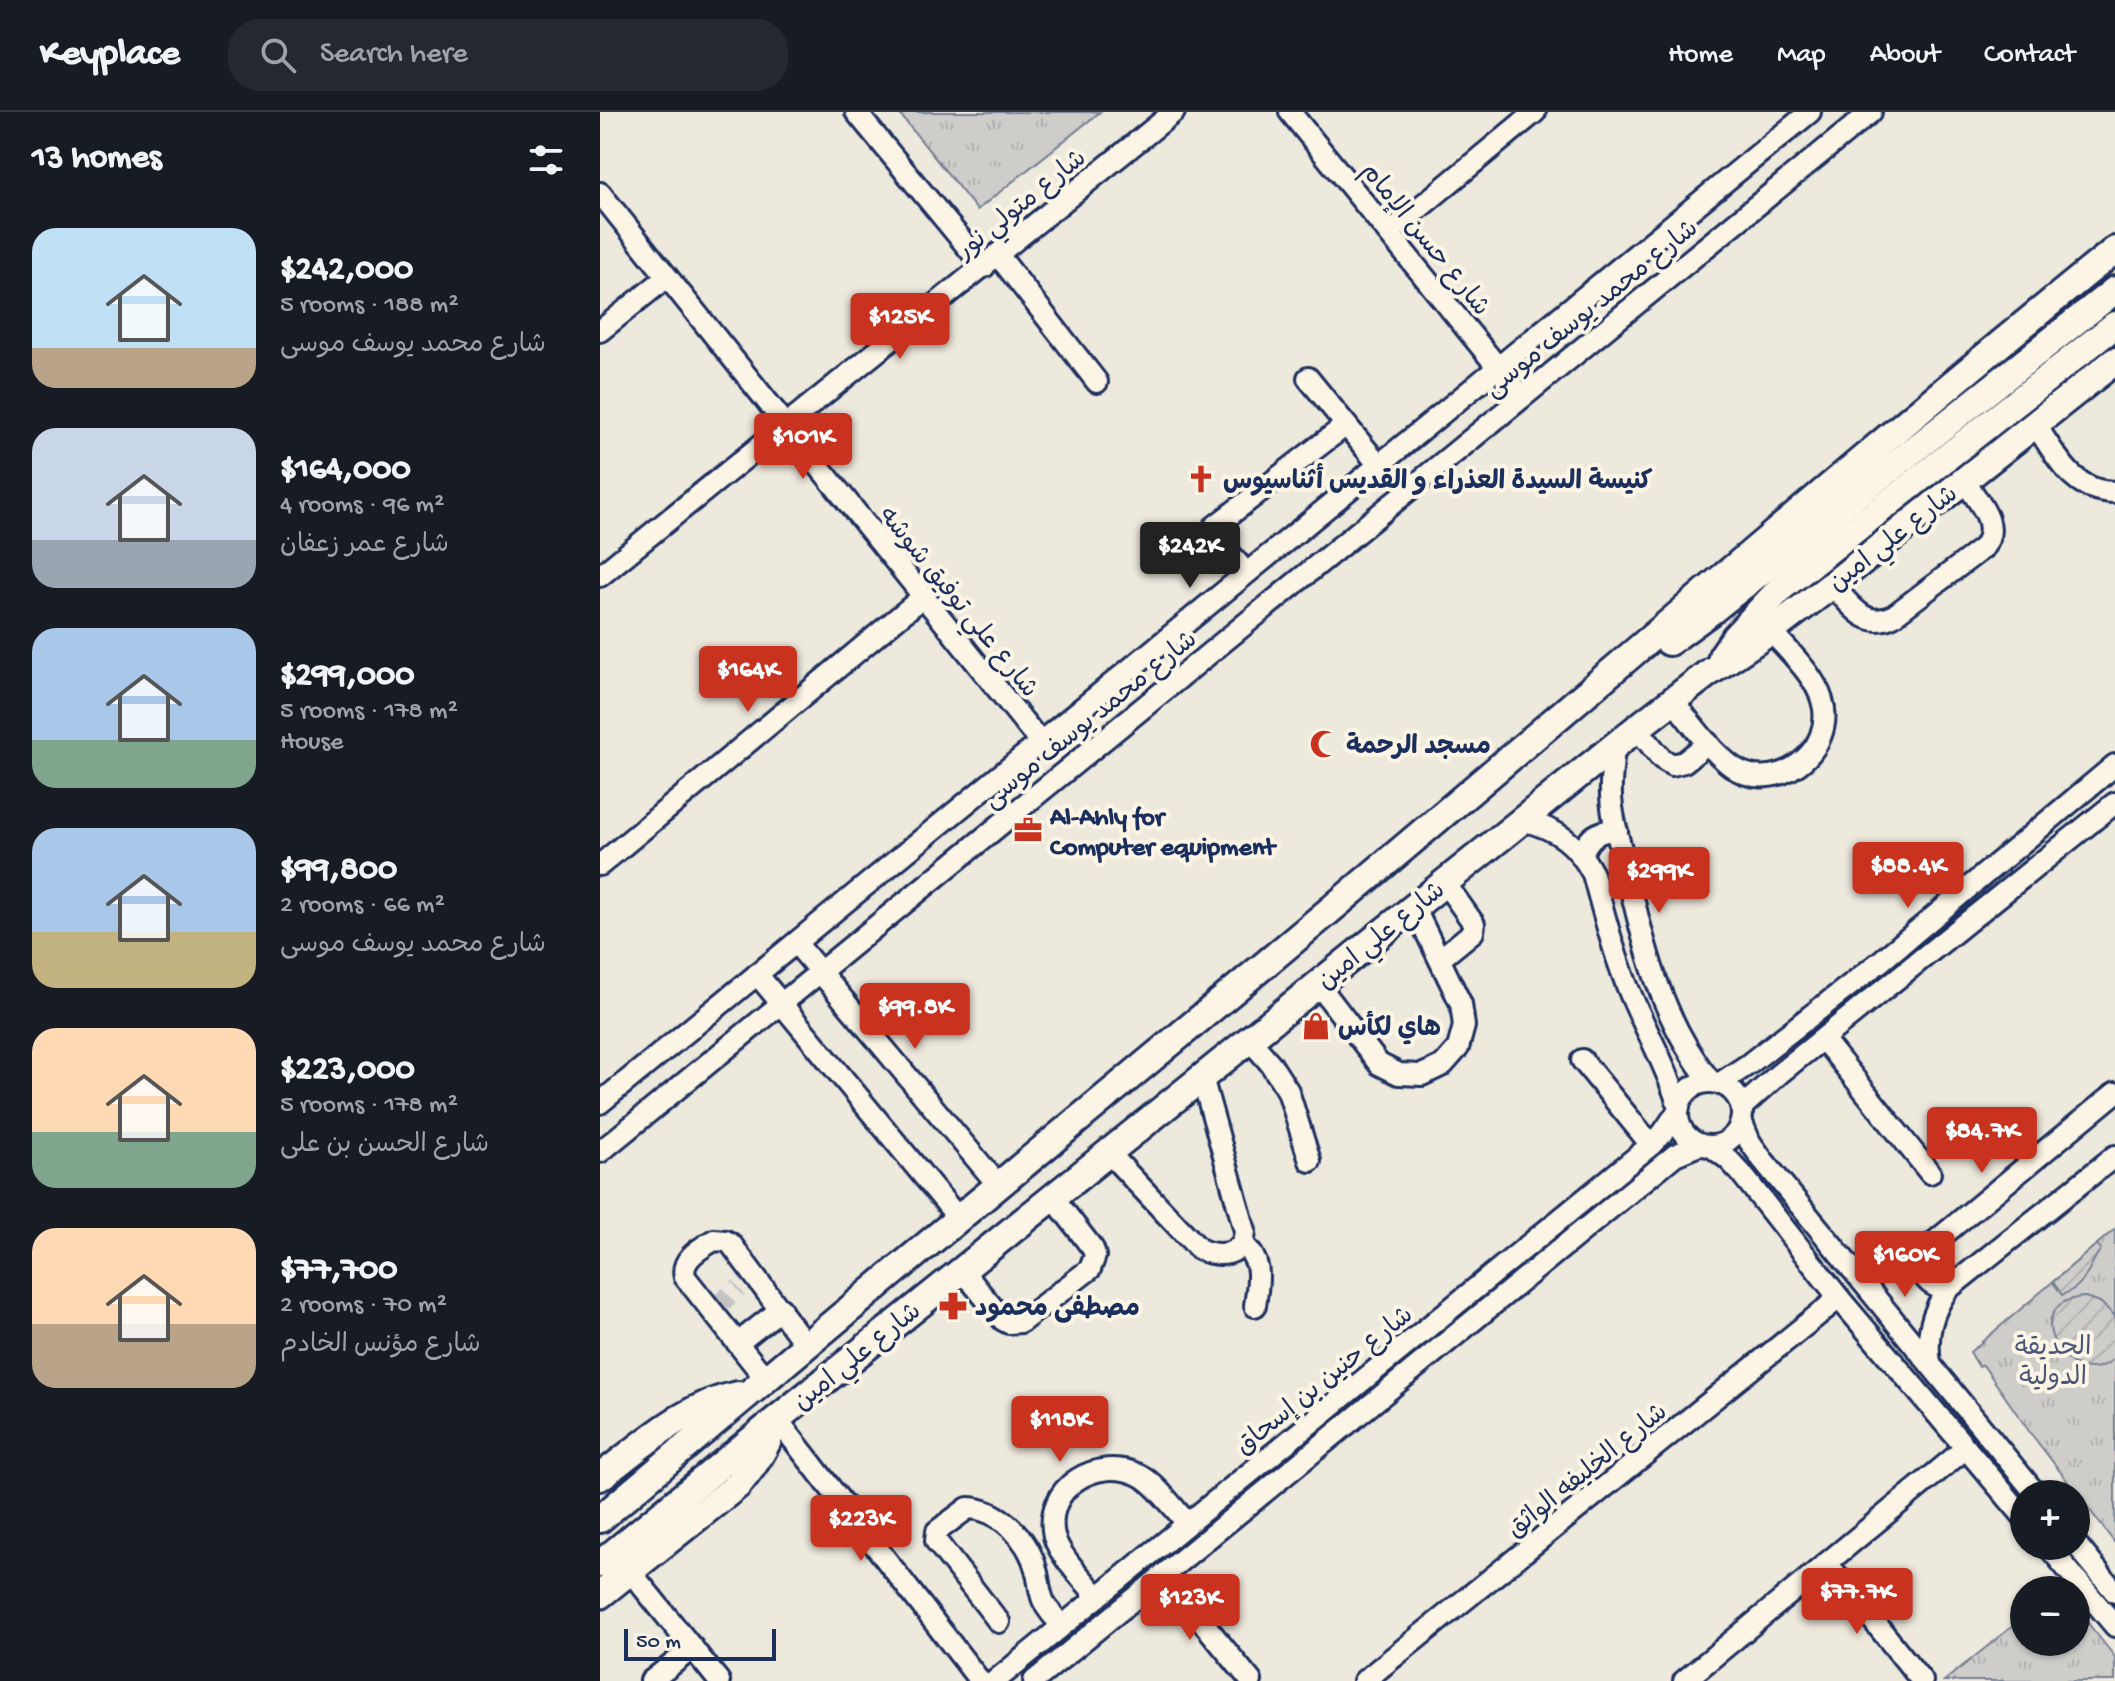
<!DOCTYPE html>
<meta charset="utf-8">
<style>
body{margin:0;font-family:"Gochi Hand","Playpen Sans Arabic",sans-serif;background:#242831;color:#f1f3f6;height:100vh;display:flex;flex-direction:column;font-size:30px;white-space:nowrap}
*{box-sizing:border-box;margin:0}
p{font-size:26px;color:#9ea1a6}
.icon{flex:none;width:44px;height:44px;fill:none;stroke:currentColor;stroke-width:2;stroke-linecap:round;stroke-linejoin:round}
.map{position:relative;flex:1;overflow:hidden}
.details{display:flex;flex-direction:column;background:#171b24;width:600px}
.details>*{flex:none}
.controls{position:absolute;left:1410px;top:1368px;display:grid;gap:16px}
.controls a{display:grid;place-items:center;width:80px;height:80px;border-radius:50%;background:#171b24;box-shadow:0 2px 6px #0004;font-size:40px}
.scale{position:absolute;left:24px;bottom:20px;width:152px;box-sizing:border-box;padding-left:8px;border:4px solid #1b2f5e;border-top:0;font-size:22px;line-height:28px;white-space:nowrap;color:#1b2f5e;-webkit-text-stroke:6px #fcf5e5;paint-order:stroke}
.price{position:absolute;translate:-50% -68px;padding:0 18px;border-radius:8px;background:#c8321e;color:#fff;font-size:26px;line-height:52px;filter:drop-shadow(0 2px 4px #0008)}
.price::after{content:'';position:absolute;left:50%;top:48px;width:24px;height:18px;margin-left:-12px;background:inherit;clip-path:polygon(0 0,100% 0,50% 100%)}
.price.on{background:#222;color:#fff}
ul{padding:0;list-style:none}
li{display:flex;align-items:center;gap:24px;height:200px;padding:0 32px}
li span{display:grid;place-items:center;flex:none;width:224px;height:160px;border-radius:24px;color:#555}
li>.icon{margin-inline-start:auto}
span .icon{width:96px;height:96px;fill:#fffc;stroke-width:1}
li b{font-size:34px}
h2{display:flex;justify-content:space-between;align-items:center;height:96px;padding:0 32px;font-size:34px}
header{display:flex;align-items:center;gap:48px;box-sizing:border-box;height:112px;padding:0 40px;background:#171b24;border-bottom:2px solid #363941}
header strong{font-size:38px}
nav{display:flex;gap:44px;margin-inline-start:auto;font-size:28px}
.search{width:560px;height:72px;background:#242831;display:flex;align-items:center;gap:20px;box-sizing:border-box;padding:0 28px;border-radius:32px;color:#9ea1a6;font-size:30px}
main{display:flex;flex:1;min-height:0}
.map>svg:first-child{display:block}
.park{fill:url(#park-tufts);stroke:#757e94;stroke-width:2}
.garden{fill:url(#garden-furrows);stroke:#757e94;stroke-width:2}
.lines{fill:none;stroke-linecap:round;stroke-linejoin:round}
.minor-tunnel{stroke:#c4c4c4;stroke-width:20;stroke-dasharray:20 10;stroke-linecap:butt}
.minor-casing{stroke:#1b2f5e;stroke-width:26}
.major-casing{stroke:#1b2f5e;stroke-width:32}
.minor{stroke:#fcf5e5;stroke-width:20}
.major{stroke:#fcf5e5;stroke-width:26}
.labels{text-anchor:middle;stroke-width:8;stroke-linejoin:round;paint-order:stroke}
.street-label{font-size:26px;fill:#1b2f5e;stroke:#fcf5e5}
.poi-label{font-size:26px;font-weight:bold;fill:#1b2f5e;stroke:#fcf5e5;text-anchor:start}
.park-label{font-size:26px;fill:#485679;stroke:#fcf5e5}
</style>
<header>
<strong>Keyplace</strong>
<div class="search"><svg class="icon" aria-label="search" viewBox="0 0 24 24"><circle cx="10" cy="10" r="6"/><path d="M15 15l6 6"/></svg>Search here</div>
<nav><a>Home</a><a>Map</a><a>About</a><a>Contact</a></nav>
</header>
<main>
<section class="details">
<h2>13 homes<svg class="icon" aria-label="filters" viewBox="0 0 24 24"><path d="M4 7h16M4 17h16"/><circle cx="9" cy="7" r="2"/><circle cx="15" cy="17" r="2"/></svg></h2>
<ul>
<li><span style="background:linear-gradient(#bfe0f5 75%,#b9a48a 0)"><svg class="icon" aria-label="home" viewBox="0 0 24 24"><path d="M3 11l9-7 9 7M6 9v11h12V9"/></svg></span><div><b>$242,000</b><p>5 rooms · 188 m²</p><p>شارع محمد يوسف موسى</p></div></li>
<li><span style="background:linear-gradient(#c9d6e8 70%,#9aa5b1 0)"><svg class="icon" aria-label="home" viewBox="0 0 24 24"><path d="M3 11l9-7 9 7M6 9v11h12V9"/></svg></span><div><b>$164,000</b><p>4 rooms · 96 m²</p><p>شارع عمر زعفان</p></div></li>
<li><span style="background:linear-gradient(#a9c7e8 70%,#7fa58c 0)"><svg class="icon" aria-label="home" viewBox="0 0 24 24"><path d="M3 11l9-7 9 7M6 9v11h12V9"/></svg></span><div><b>$299,000</b><p>5 rooms · 178 m²</p><p>House</p></div></li>
<li><span style="background:linear-gradient(#a9c7e8 65%,#c2b280 0)"><svg class="icon" aria-label="home" viewBox="0 0 24 24"><path d="M3 11l9-7 9 7M6 9v11h12V9"/></svg></span><div><b>$99,800</b><p>2 rooms · 66 m²</p><p>شارع محمد يوسف موسى</p></div></li>
<li><span style="background:linear-gradient(#ffd9b3 65%,#7fa58c 0)"><svg class="icon" aria-label="home" viewBox="0 0 24 24"><path d="M3 11l9-7 9 7M6 9v11h12V9"/></svg></span><div><b>$223,000</b><p>5 rooms · 178 m²</p><p>شارع الحسن بن على</p></div></li>
<li><span style="background:linear-gradient(#ffd9b3 60%,#b9a48a 0)"><svg class="icon" aria-label="home" viewBox="0 0 24 24"><path d="M3 11l9-7 9 7M6 9v11h12V9"/></svg></span><div><b>$77,700</b><p>2 rooms · 70 m²</p><p>شارع مؤنس الخادم</p></div></li>
</ul>
</section>
<div class="map">
<svg width="1515" height="1569" viewBox="0 0 1515 1569">
<defs>
<pattern id="park-tufts" width="24" height="20" patternUnits="userSpaceOnUse" patternTransform="scale(2)"><rect width="24" height="20" fill="#cfcdca"/><path d="M3 7l-1-3M5 7V3M7 7l1-3M15 17l-1-3M17 17v-4M19 17l1-3" fill="none" stroke="#b1b0b0"/></pattern>
<pattern id="garden-furrows" width="10" height="10" patternUnits="userSpaceOnUse" patternTransform="scale(2)"><rect width="10" height="10" fill="#cfcdca"/><path d="M-1 1l2-2M0 10L10 0M9 11l2-2" fill="none" stroke="#b1b0b0"/></pattern>
</defs>
<rect width="100%" height="100%" fill="#eee9dd"/>
<filter id="ink" filterUnits="userSpaceOnUse"><feTurbulence type="fractalNoise" baseFrequency=".0125" numOctaves="2"/><feDisplacementMap in="SourceGraphic" scale="16" xChannelSelector="R" yChannelSelector="G"/><feConvolveMatrix kernelMatrix="1 2 1 2 8 2 1 2 1" color-interpolation-filters="sRGB"/></filter>
<g filter="url(#ink)">
<g class="park">
<path d="M 298,0 L 500,0 L 377,98 Z"/>
<path d="M 1515,1117 L 1515,1431 L 1429,1319 L 1383,1253 L 1379,1255 L 1370,1240 Z"/>
<path d="M 1476,1496 L 1515,1545 L 1515,1569 L 1344,1569 L 1424,1505 L 1424,1530 L 1476,1530 Z"/>
</g>
<g class="garden">
<path d="M 1497,1132 L 1501,1137 C 1486,1157 1488,1173 1462,1183 L 1453,1170 Z"/>
<path d="M 1485,1185 L 1500,1190 L 1515,1204 L 1515,1246 C 1468,1287 1413,1189 1485,1185 Z"/>
</g>
<g class="lines">
<path class="minor-tunnel" d="M 114,1196 L 139,1176"/>
<defs>
<g id="minor">
<path d="M 256,0 L 384,155"/>
<path d="M 690,0 L 922,285"/>
<path d="M 0,81 L 440,630"/>
<path d="M 789,121 L 935,0"/>
<path d="M 398,143 L 497,270"/>
<path d="M 0,219 L 67,165"/>
<path d="M 708,266 L 778,352"/>
<path d="M 1435,312 C 1457,344 1472,380 1515,380"/>
<path d="M 646,461 L 613,421 L 614,415 L 746,313"/>
<path d="M 0,464 C 190,308 383,155 574,0"/>
<path d="M 1232,473 C 1250,491 1264,518 1293,504 L 1383,436 C 1402,412 1377,389 1364,368"/>
<path d="M 1073,589 C 1091,610 1108,636 1130,653 C 1173,687 1238,639 1222,588 C 1214,562 1188,539 1171,519"/>
<path d="M 1037,616 L 1061,646 L 1072,653 L 1084,650 L 1108,631"/>
<path d="M 1014,635 C 1013,651 1010,668 1011,684 C 1012,708 1020,732 1026,756 C 1043,831 1061,908 1111,970"/>
<path d="M 922,708 C 957,717 976,730 993,762 C 1004,802 1014,843 1030,881 C 1046,919 1067,955 1079,995"/>
<path d="M 982,744 C 987,726 998,717 1017,719"/>
<path d="M 0,753 L 324,484"/>
<path d="M 196,831 L 399,1074"/>
<path d="M 840,847 L 873,820 L 874,812 L 845,771"/>
<path d="M 157,862 L 359,1107"/>
<path d="M 718,872 L 779,952 L 799,962 L 822,963 L 843,953 L 858,936 L 864,914 L 861,892 L 814,795"/>
<path d="M 649,927 L 670,951 L 688,979 L 710,1049"/>
<path d="M 1223,927 L 1330,1061"/>
<path d="M 982,948 L 1051,1033"/>
<circle cx="1110" cy="1002" r="32"/>
<path d="M 1120,971 L 1149,952 L 1281,849 L 1515,653"/>
<path d="M 0,991 L 1210,0"/>
<path d="M 1142,995 L 1180,961 L 1515,691"/>
<path d="M 1142,1011 L 1150,1030 L 1162,1047 L 1436,1382"/>
<path d="M 1112,1035 L 1128,1047 L 1141,1061 L 1239,1186 L 1424,1405"/>
<path d="M 0,1040 L 1271,0"/>
<path d="M 508,1040 L 599,1137 C 619,1146 644,1144 645,1119 L 602,965"/>
<path d="M 643,1132 C 664,1151 658,1169 655,1194"/>
<path d="M 1320,1142 C 1318,1162 1328,1176 1348,1177"/>
<path d="M 1252,1157 C 1277,1156 1298,1155 1320,1142 L 1515,981"/>
<path d="M 362,1158 L 403,1208 L 409,1211 L 421,1210 L 490,1157 L 495,1144 L 493,1137 L 453,1085"/>
<path d="M 138,1231 L 181,1197"/>
<path d="M 1330,1252 C 1326,1223 1331,1201 1348,1177 L 1515,1044"/>
<path d="M 165,1266 L 85,1165 C 80,1147 101,1136 114,1128 L 126,1129 L 131,1132 L 206,1233"/>
<path d="M 177,1307 L 380,1569"/>
<path d="M 1476,1432 L 1515,1480"/>
<path d="M 1448,1434 L 1515,1514"/>
<path d="M 1227,1451 L 1322,1569"/>
<path d="M 30,1459 L 119,1569"/>
<path d="M 564,1463 L 651,1569"/>
<path d="M 498,1485 C 485,1469 459,1444 454,1424 C 443,1375 498,1343 539,1363 C 555,1370 575,1398 587,1411"/>
<path d="M 399,1510 L 336,1429 L 337,1419 L 368,1396 C 400,1397 428,1427 436,1457 C 439,1467 439,1478 443,1488 C 447,1498 455,1506 462,1513"/>
<path d="M 51,1569 L 93,1536"/>
<path d="M 395,1569 L 1051,1033 L 1063,1021 L 1078,999"/>
<path d="M 434,1569 L 1075,1043 L 1099,1033"/>
<path d="M 764,1569 L 1239,1186"/>
<path d="M 1084,1569 L 1366,1336"/>
</g>
<g id="major">
<path d="M 1069,530 L 1110,500 L 1515,178"/>
<path d="M 1122,544 L 1135,525 L 1182,475 L 1515,213"/>
<path d="M 0,1365 C 43,1333 84,1293 138,1283"/>
<path d="M 0,1407 C 237,1205 478,1009 717,809 C 983,586 1245,357 1515,138"/>
<path d="M 0,1452 L 177,1307 L 1037,616 L 1107,562 L 1171,519 L 1232,473 L 1515,249"/>
<path d="M 0,1483 L 138,1373 C 155,1353 167,1335 175,1310"/>
</g>
</defs>
<use href="#minor" class="minor-casing"/>
<use href="#major" class="major-casing"/>
<use href="#minor" class="minor"/>
<use href="#major" class="major"/>
</g>
</g>
<defs>
<symbol id="church-bare" viewBox="-9 -9 18 18"><path d="M-1.2-6h2.4v3.5h3.3v2.4h-3.3V6h-2.4V-.1h-3.3v-2.4h3.3Z" fill="#c8321e" stroke="#fcf5e5" stroke-width="2.5" paint-order="stroke"/></symbol>
<symbol id="mosque-bare" viewBox="-9 -9 18 18"><path d="M3.5-4.9A6 6 0 1 0 3.5 4.9A5 5 0 1 1 3.5-4.9Z" fill="#c8321e" stroke="#fcf5e5" stroke-width="2.5" paint-order="stroke"/></symbol>
<symbol id="office-bare" viewBox="-9 -9 18 18"><path d="M-6-3h4V-5.5h4V-3h4V5H-6ZM-1-4.5V-3h2v-1.5ZM-6 0V1H6V0Z" fill="#c8321e" stroke="#fcf5e5" stroke-width="2.5" paint-order="stroke"/></symbol>
<symbol id="shop-bare" viewBox="-9 -9 18 18"><path d="M-5-2.5h2.3a2.7 3.5 0 0 1 5.4 0H5L5.5 6h-11ZM-1.5-2.5h3a1.5 2.3 0 0 0-3 0Z" fill="#c8321e" stroke="#fcf5e5" stroke-width="2.5" paint-order="stroke"/></symbol>
<symbol id="pharmacy-bare" viewBox="-9 -9 18 18"><path d="M-2-6h4v4h4v4h-4v4h-4v-4h-4v-4h4Z" fill="#c8321e" stroke="#fcf5e5" stroke-width="2.5" paint-order="stroke"/></symbol>
</defs>
<g fill-rule="evenodd">
<use href="#church-bare" x="581" y="347" width="40" height="40"/>
<use href="#mosque-bare" x="704" y="612" width="40" height="40"/>
<use href="#office-bare" x="408" y="698" width="40" height="40"/>
<use href="#shop-bare" x="696" y="894" width="40" height="40"/>
<use href="#pharmacy-bare" x="333" y="1174" width="40" height="40"/>
</g>
<g class="labels">
<g class="street-label">
<text transform="translate(420 91) rotate(-39)" y="9">شارع متولي نور</text>
<text transform="translate(827 126) rotate(51)" y="9">شارع حسن الإمام</text>
<text transform="translate(990 195) rotate(-39)" y="9">شارع محمد يوسف موسى</text>
<text transform="translate(1292 425) rotate(-38)" y="9">شارع علي امين</text>
<text transform="translate(360 489) rotate(51)" y="9">شارع علي توفيق شوشه</text>
<text transform="translate(489 606) rotate(-39)" y="9">شارع محمد يوسف موسى</text>
<text transform="translate(780 822) rotate(-39)" y="9">شارع علي امين</text>
<text transform="translate(256 1243) rotate(-39)" y="9">شارع علي امين</text>
<text transform="translate(723 1267) rotate(-39)" y="9">شارع حنين بن إسحاق</text>
<text transform="translate(986 1357) rotate(-39)" y="9">شارع الخليفه الواثق</text>
</g>
<g class="poi-label">
<text x="623" y="376">كنيسة السيدة العذراء و القديس أثناسيوس</text>
<text x="746" y="641">مسجد الرحمة</text>
<text x="450" y="712">Al-Ahly for<tspan x="450" dy="30">Computer equipment</tspan></text>
<text x="738" y="923">هاي لكأس</text>
<text x="375" y="1203">مصطفى محمود</text>
</g>
<g class="park-label">
<text x="1453" y="1242">الحديقة<tspan x="1453" dy="30">الدولية</tspan></text>
</g>
</g>
</svg>
<div class="controls">
<a>+</a>
<a>−</a>
</div>
<div class="scale">50 m</div>
<b class="price" style="left:300px;top:249px">$125K</b>
<b class="price" style="left:203px;top:369px">$101K</b>
<b class="price on" style="left:590px;top:478px">$242K</b>
<b class="price" style="left:148px;top:602px">$164K</b>
<b class="price" style="left:1308px;top:798px">$88.4K</b>
<b class="price" style="left:1059px;top:803px">$299K</b>
<b class="price" style="left:315px;top:939px">$99.8K</b>
<b class="price" style="left:1382px;top:1063px">$84.7K</b>
<b class="price" style="left:1305px;top:1187px">$160K</b>
<b class="price" style="left:460px;top:1352px">$118K</b>
<b class="price" style="left:261px;top:1451px">$223K</b>
<b class="price" style="left:1257px;top:1524px">$77.7K</b>
<b class="price" style="left:590px;top:1530px">$123K</b>
</div>
</main>
